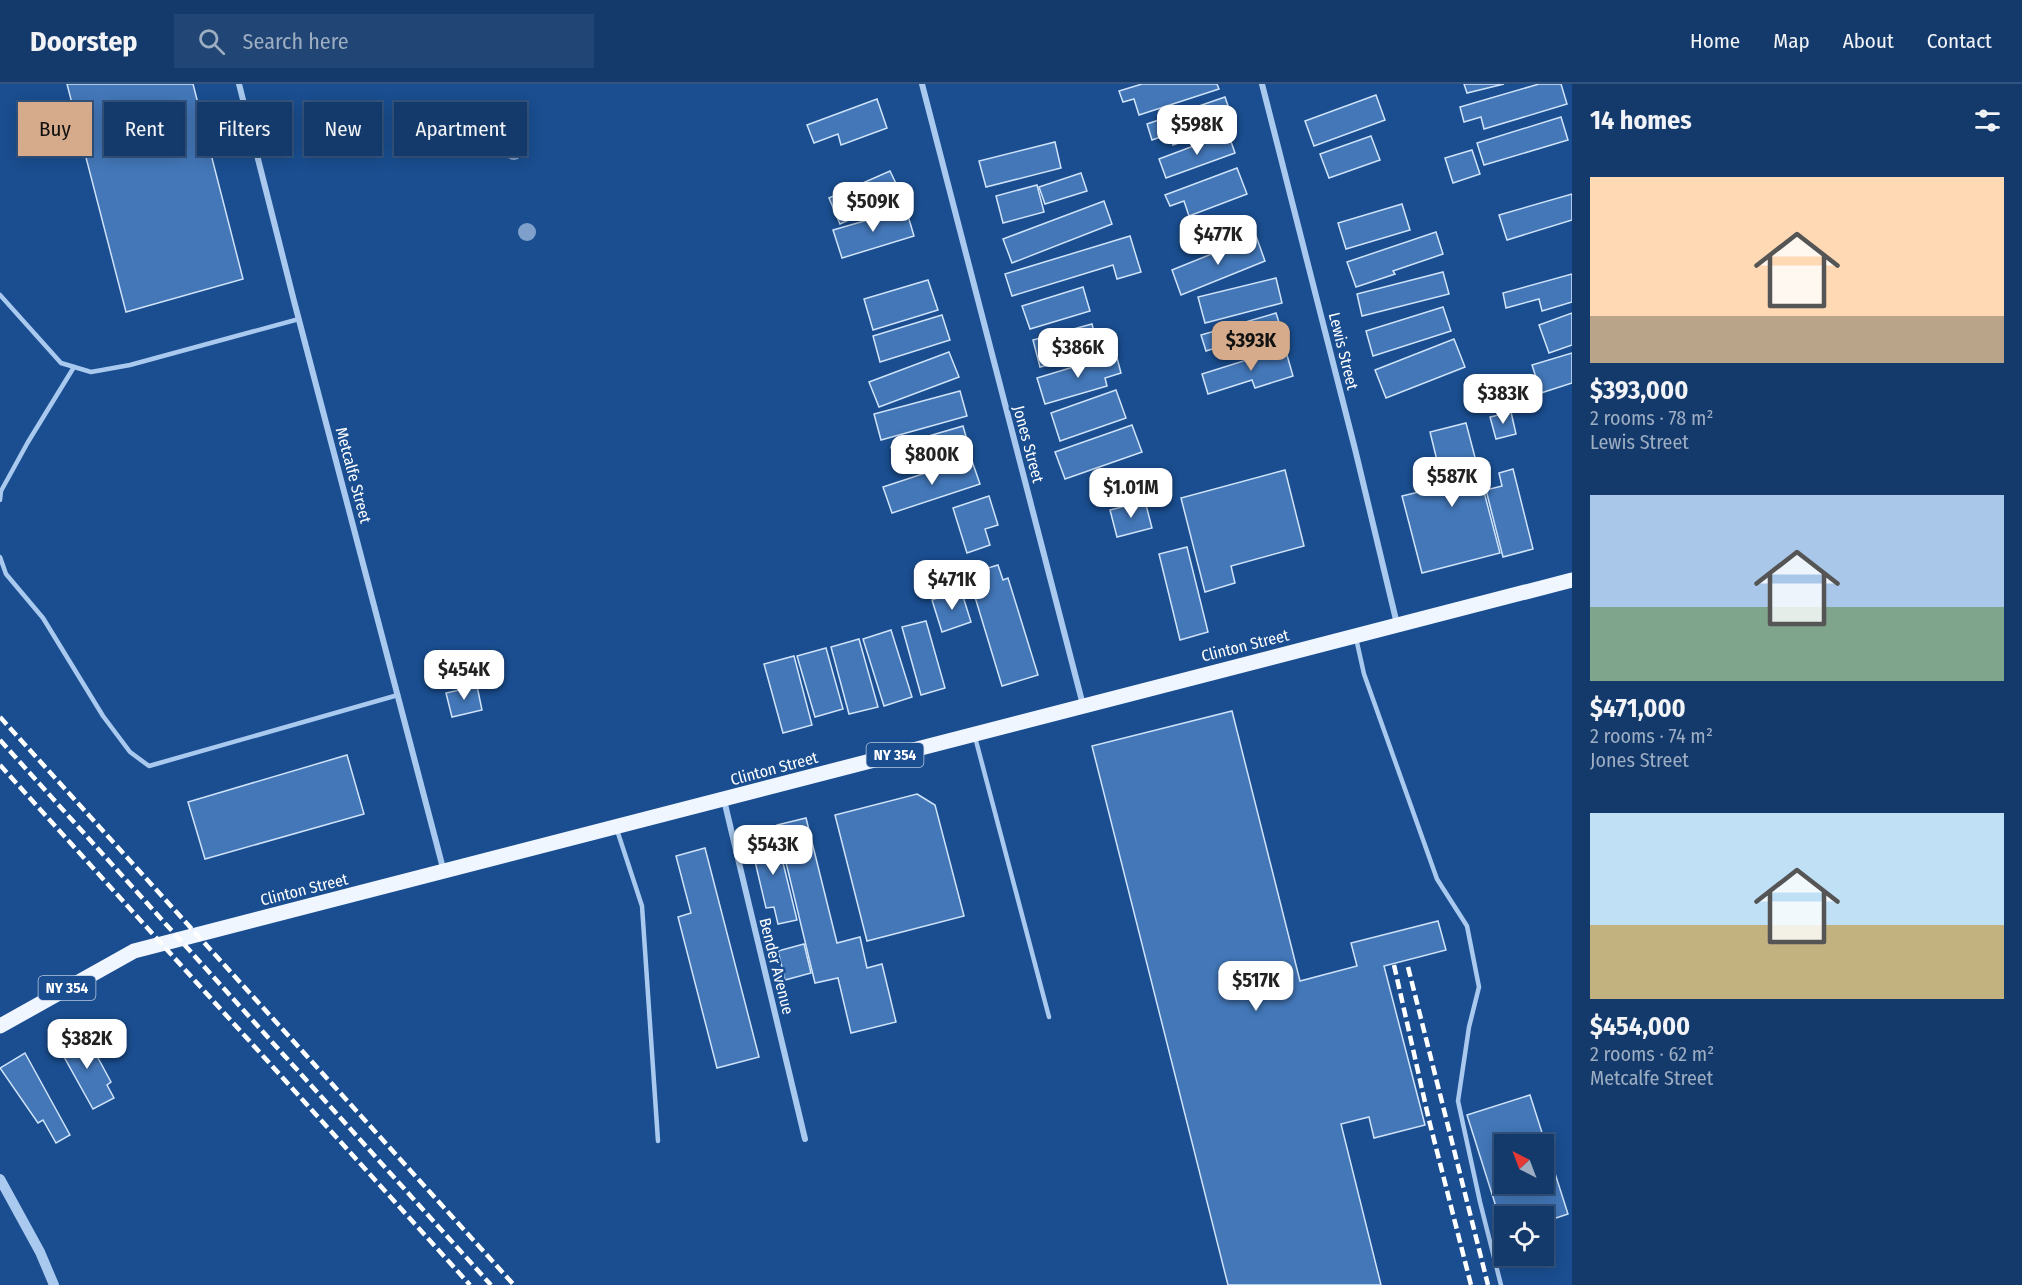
<!DOCTYPE html>
<meta charset="utf-8">
<style>
body{margin:0;font-family:"Fira Sans Condensed",sans-serif;background:#214574;color:#f1f3f6;height:100vh;display:flex;flex-direction:column;font-size:22px;white-space:nowrap}
*{box-sizing:border-box;margin:0}
p{font-size:20px;color:#9dadc2}
.icon{flex:none;width:33px;height:33px;fill:none;stroke:currentColor;stroke-width:2;stroke-linecap:round;stroke-linejoin:round}
.map{position:relative;flex:1;overflow:hidden}
.panel{display:flex;flex-direction:column;background:#143a6c;width:450px}
.panel>*{flex:none}
.top-card{position:absolute;left:18px;top:18px;width:570px;height:54px;display:flex;gap:12px}
.needle{width:39px;rotate:318deg}
.buttons{position:absolute;left:1494px;top:1050px;display:grid;gap:12px}
.buttons a{display:grid;place-items:center;width:60px;height:60px;border-radius:0px;background:#143a6c;box-shadow:0 3px 15px #0003,0 0 0 2px #33547f;font-size:30px}
.price{position:absolute;translate:-50% -51px;padding:0 14px;border-radius:12px;background:#fff;color:#222;font-size:20px;line-height:39px;filter:drop-shadow(0 2px 3px #0008)}
.price::after{content:'';position:absolute;left:50%;top:36px;width:18px;height:14px;margin-left:-9px;background:inherit;clip-path:polygon(0 0,100% 0,50% 100%)}
.price.selected{background:#d6ab8b;color:#111}
ul{padding:0;list-style:none}
li{display:grid;align-content:center;gap:12px;height:318px;padding:0 18px}
li span{display:grid;place-items:center;height:186px;border-radius:0px;color:#555}
li>.icon{margin-inline-start:auto}
span .icon{width:108px;height:108px;fill:#fffc;stroke-width:1}
li b{font-size:26px}
h2{display:flex;justify-content:space-between;align-items:center;height:72px;padding:0 18px;font-size:26px}
.tag{padding:0 21px;border-radius:0px;background:#143a6c;box-shadow:0 3px 15px #0003,0 0 0 2px #33547f;font-size:21px;line-height:54px}
.tag.selected{background:#d6ab8b;color:#111}
header{display:flex;align-items:center;gap:36px;box-sizing:border-box;height:84px;padding:0 30px;background:#143a6c;border-bottom:2px solid #33547f}
header strong{font-size:28px}
nav{display:flex;gap:33px;margin-inline-start:auto;font-size:21px}
.search{width:420px;height:54px;background:#214574;display:flex;align-items:center;gap:15px;box-sizing:border-box;padding:0 21px;border-radius:0px;color:#9dadc2;font-size:22px}
main{display:flex;flex:1;min-height:0}
.map>svg:first-child{display:block}
.building{fill:#4377b8;stroke:#cfe3fa;stroke-width:1.5;fill-rule:evenodd}
.lines{fill:none;stroke-linecap:round;stroke-linejoin:round}
.service{stroke:#a9c9ef;stroke-width:4.5}
.minor{stroke:#a9c9ef;stroke-width:6}
.tertiary{stroke:#a9c9ef;stroke-width:10}
.primary{stroke:#f0f6ff;stroke-width:15}
.rail{stroke:#fff;stroke-width:4.5;stroke-dasharray:10 4.5;stroke-linecap:butt}
.tree{fill:#7ea0ca}
.labels{text-anchor:middle;stroke-width:5;stroke-linejoin:round;paint-order:stroke}
.shield{fill:#1a4e90;stroke:#bacade;stroke-width:1.5}
.shield-label{font-size:15px;font-weight:bold;fill:#fff}
.street-label{font-size:16px;fill:#fff;stroke:#1a4e90}
</style>
<header>
<strong>Doorstep</strong>
<div class="search"><svg class="icon" aria-label="search" viewBox="0 0 24 24"><circle cx="10" cy="10" r="6"/><path d="M15 15l6 6"/></svg>Search here</div>
<nav><a>Home</a><a>Map</a><a>About</a><a>Contact</a></nav>
</header>
<main>
<div class="map">
<svg width="1572" height="1201" viewBox="0 0 1572 1201">
<rect width="100%" height="100%" fill="#1a4e90"/>
<g class="building">
<path d="M 67,0 L 193,0 L 243,195 L 126,228 Z"/>
<path d="M 1142,0 L 1217,0 L 1219,5 L 1139,31 L 1134,15 L 1123,18 L 1119,7 Z"/>
<path d="M 1464,0 L 1504,0 L 1467,9 Z"/>
<path d="M 1539,0 L 1561,0 L 1567,20 L 1484,45 L 1481,33 L 1464,38 L 1460,23 Z"/>
<path d="M 1376,11 L 1385,36 L 1314,62 L 1305,37 Z"/>
<path d="M 1225,13 L 1234,39 L 1173,61 L 1169,50 L 1152,56 L 1147,40 Z"/>
<path d="M 877,15 L 887,44 L 841,61 L 838,50 L 814,59 L 807,41 Z"/>
<path d="M 1561,33 L 1568,56 L 1484,81 L 1477,59 Z"/>
<path d="M 1228,49 L 1235,69 L 1166,94 L 1159,75 Z"/>
<path d="M 1371,52 L 1380,76 L 1329,94 L 1320,70 Z"/>
<path d="M 1055,58 L 1061,84 L 986,103 L 979,77 Z"/>
<path d="M 1472,66 L 1480,90 L 1453,99 L 1445,74 Z"/>
<path d="M 1237,84 L 1247,110 L 1189,132 L 1184,117 L 1170,122 L 1165,111 Z"/>
<path d="M 890,87 L 902,112 L 840,140 L 829,114 Z"/>
<path d="M 1081,89 L 1087,107 L 1045,120 L 1039,103 Z"/>
<path d="M 1037,101 L 1044,128 L 1003,139 L 996,112 Z"/>
<path d="M 1572,110 L 1572,136 L 1507,156 L 1499,131 Z"/>
<path d="M 1104,117 L 1112,140 L 1012,179 L 1003,155 Z"/>
<path d="M 1402,120 L 1410,146 L 1346,165 L 1338,139 Z"/>
<path d="M 906,125 L 914,152 L 842,174 L 833,146 Z"/>
<path d="M 1436,148 L 1443,170 L 1393,187 L 1395,190 L 1356,203 L 1347,178 Z"/>
<path d="M 1130,152 L 1141,188 L 1117,195 L 1113,181 L 1012,212 L 1005,190 Z"/>
<path d="M 1256,152 L 1265,177 L 1181,211 L 1172,186 Z"/>
<path d="M 1443,188 L 1449,210 L 1362,232 L 1357,210 Z"/>
<path d="M 1572,190 L 1572,218 L 1542,227 L 1539,215 L 1506,224 L 1503,209 Z"/>
<path d="M 1276,194 L 1282,219 L 1205,239 L 1198,213 Z"/>
<path d="M 928,196 L 938,226 L 873,246 L 864,215 Z"/>
<path d="M 1083,203 L 1090,227 L 1030,245 L 1022,222 Z"/>
<path d="M 1443,223 L 1451,247 L 1373,272 L 1366,247 Z"/>
<path d="M 1276,229 L 1285,257 L 1245,269 L 1241,256 L 1206,267 L 1201,251 Z"/>
<path d="M 1572,229 L 1572,261 L 1549,269 L 1539,241 Z"/>
<path d="M 942,231 L 950,256 L 880,278 L 873,252 Z"/>
<path d="M 1092,240 L 1099,268 L 1040,283 L 1033,256 Z"/>
<path d="M 1454,255 L 1465,283 L 1386,314 L 1375,286 Z"/>
<path d="M 1285,264 L 1293,292 L 1255,304 L 1252,296 L 1208,310 L 1202,290 Z"/>
<path d="M 949,268 L 959,293 L 879,323 L 869,298 Z"/>
<path d="M 1572,269 L 1572,299 L 1541,309 L 1532,281 Z"/>
<path d="M 1116,270 L 1121,289 L 1105,294 L 1107,302 L 1045,320 L 1037,294 Z"/>
<path d="M 1116,306 L 1126,334 L 1060,357 L 1051,329 Z"/>
<path d="M 960,307 L 967,332 L 881,356 L 874,330 Z"/>
<path d="M 1511,328 L 1516,350 L 1496,355 L 1490,333 Z"/>
<path d="M 1466,339 L 1500,469 L 1422,489 L 1402,412 L 1427,406 L 1428,409 L 1444,405 L 1430,348 Z"/>
<path d="M 1132,341 L 1142,368 L 1065,395 L 1055,368 Z"/>
<path d="M 963,342 L 971,370 L 928,383 L 926,373 L 897,382 L 891,363 Z"/>
<path d="M 971,374 L 980,400 L 892,429 L 883,403 Z"/>
<path d="M 1513,385 L 1533,465 L 1503,473 L 1486,406 L 1502,402 L 1499,389 Z"/>
<path d="M 1285,386 L 1304,462 L 1231,482 L 1235,499 L 1205,508 L 1181,414 Z"/>
<path d="M 989,412 L 998,441 L 985,445 L 990,461 L 967,469 L 953,424 Z"/>
<path d="M 1145,417 L 1152,444 L 1117,453 L 1110,426 Z"/>
<path d="M 1187,463 L 1208,548 L 1180,556 L 1159,470 Z"/>
<path d="M 998,481 L 1003,496 L 1008,494 L 1038,591 L 1002,602 L 968,490 Z"/>
<path d="M 961,506 L 971,538 L 942,548 L 932,516 Z"/>
<path d="M 926,537 L 945,604 L 921,611 L 902,543 Z"/>
<path d="M 891,546 L 912,613 L 884,622 L 863,555 Z"/>
<path d="M 859,555 L 878,623 L 849,630 L 831,563 Z"/>
<path d="M 826,564 L 843,625 L 815,633 L 797,572 Z"/>
<path d="M 794,572 L 812,641 L 783,649 L 764,580 Z"/>
<path d="M 477,602 L 482,626 L 452,633 L 446,609 Z"/>
<path d="M 1232,627 L 1300,897 L 1357,882 L 1351,859 L 1438,837 L 1446,866 L 1384,882 L 1425,1041 L 1374,1054 L 1369,1033 L 1341,1040 L 1381,1201 L 1228,1201 L 1092,662 Z"/>
<path d="M 347,671 L 364,730 L 205,775 L 188,718 Z"/>
<path d="M 917,710 L 935,721 L 964,832 L 867,857 L 835,731 Z"/>
<path d="M 806,734 L 837,859 L 860,853 L 867,884 L 882,880 L 896,938 L 851,949 L 838,894 L 815,899 L 777,741 Z"/>
<path d="M 775,746 L 797,836 L 778,840 L 774,823 L 766,824 L 749,752 Z"/>
<path d="M 705,764 L 759,973 L 717,984 L 678,833 L 691,829 L 676,772 Z"/>
<path d="M 804,860 L 811,889 L 785,896 L 778,867 Z"/>
<path d="M 84,948 L 111,998 L 107,1001 L 114,1014 L 93,1025 L 58,962 Z"/>
<path d="M 25,969 L 70,1051 L 56,1059 L 43,1036 L 38,1039 L 0,984 Z"/>
<path d="M 1530,1011 L 1568,1130 L 1544,1138 L 1544,1132 L 1504,1132 L 1504,1148 L 1467,1031 ZM 1504,1060 L 1544,1060 L 1544,1100 L 1504,1100 Z"/>
</g>
<g class="lines">
<g class="service">
<path d="M 0,211 L 61,279 L 91,288 L 130,281 L 299,235"/>
<path d="M 0,416 L 1,407 L 28,358 L 74,283"/>
<path d="M 0,473 L 6,490 L 43,534 L 103,632 L 130,668 L 149,682 L 398,611"/>
<path d="M 1356,554 L 1364,590 L 1437,795 L 1467,842 L 1479,903 L 1469,943 L 1458,1017 L 1480,1118 L 1501,1201"/>
<path d="M 975,653 L 1049,933"/>
<path d="M 617,746 L 642,822 L 658,1057"/>
</g>
<g class="minor">
<path d="M 239,0 L 294,217 L 444,788"/>
<path d="M 922,0 L 1083,621"/>
<path d="M 1262,0 L 1355,365 L 1397,540"/>
<path d="M 724,716 L 805,1055"/>
</g>
<path class="tertiary" d="M 0,1095 L 40,1168 L 54,1201"/>
<path class="primary" d="M 0,942 L 134,867 L 1572,496"/>
<g class="rail">
<path d="M 0,633 L 514,1201"/>
<path d="M 0,656 L 491,1201"/>
<path d="M 0,681 L 470,1201"/>
<path d="M 1394,881 L 1429,1036 L 1471,1201"/>
<path d="M 1408,883 L 1488,1201"/>
</g>
</g>
<g class="tree">
<circle cx="514" cy="67" r="9"/>
<circle cx="527" cy="148" r="9"/>
</g>
<g class="labels">
<g class="shield">
<rect x="866.5" y="659" width="57" height="24" rx="4.5"/>
<rect x="38.5" y="892" width="57" height="24" rx="4.5"/>
</g>
<g class="shield-label">
<text x="895" y="676">NY 354</text>
<text x="67" y="909">NY 354</text>
</g>
<g class="street-label">
<text transform="translate(1344 267) rotate(76)" y="6">Lewis Street</text>
<text transform="translate(1029 360) rotate(75)" y="6">Jones Street</text>
<text transform="translate(354 391) rotate(75)" y="6">Metcalfe Street</text>
<text transform="translate(1245 561) rotate(-14)" y="6">Clinton Street</text>
<text transform="translate(774 684) rotate(-15)" y="6">Clinton Street</text>
<text transform="translate(304 805) rotate(-14)" y="6">Clinton Street</text>
<text transform="translate(777 882) rotate(76)" y="6">Bender Avenue</text>
</g>
</g>
</svg>
<div class="buttons">
<a><svg class="needle" viewBox="-14 -14 28 28"><path d="M0-13l5 13h-10z" fill="#e53935"/><path d="M0 13l5-13h-10z" fill="#9dadc2"/></svg></a>
<a><svg class="icon" aria-label="locate" viewBox="0 0 24 24"><circle cx="12" cy="12" r="6"/><path d="M12 2v4M12 18v4M2 12h4M18 12h4"/></svg></a>
</div>
<b class="price" style="left:1197px;top:72px">$598K</b>
<b class="price" style="left:873px;top:149px">$509K</b>
<b class="price" style="left:1218px;top:182px">$477K</b>
<b class="price selected" style="left:1251px;top:288px">$393K</b>
<b class="price" style="left:1078px;top:295px">$386K</b>
<b class="price" style="left:1503px;top:341px">$383K</b>
<b class="price" style="left:932px;top:402px">$800K</b>
<b class="price" style="left:1452px;top:424px">$587K</b>
<b class="price" style="left:1131px;top:435px">$1.01M</b>
<b class="price" style="left:952px;top:527px">$471K</b>
<b class="price" style="left:464px;top:617px">$454K</b>
<b class="price" style="left:773px;top:792px">$543K</b>
<b class="price" style="left:1256px;top:928px">$517K</b>
<b class="price" style="left:87px;top:986px">$382K</b>
<div class="top-card">
<a class="tag selected">Buy</a>
<a class="tag">Rent</a>
<a class="tag">Filters</a>
<a class="tag">New</a>
<a class="tag">Apartment</a>
</div>
</div>
<section class="panel">
<h2>14 homes<svg class="icon" aria-label="filters" viewBox="0 0 24 24"><path d="M4 7h16M4 17h16"/><circle cx="9" cy="7" r="2"/><circle cx="15" cy="17" r="2"/></svg></h2>
<ul>
<li><span style="background:linear-gradient(#ffd9b3 75%,#b9a48a 0)"><svg class="icon" aria-label="home" viewBox="0 0 24 24"><path d="M3 11l9-7 9 7M6 9v11h12V9"/></svg></span><div><b>$393,000</b><p>2 rooms · 78 m²</p><p>Lewis Street</p></div></li>
<li><span style="background:linear-gradient(#a9c7e8 60%,#7fa58c 0)"><svg class="icon" aria-label="home" viewBox="0 0 24 24"><path d="M3 11l9-7 9 7M6 9v11h12V9"/></svg></span><div><b>$471,000</b><p>2 rooms · 74 m²</p><p>Jones Street</p></div></li>
<li><span style="background:linear-gradient(#bfe0f5 60%,#c2b280 0)"><svg class="icon" aria-label="home" viewBox="0 0 24 24"><path d="M3 11l9-7 9 7M6 9v11h12V9"/></svg></span><div><b>$454,000</b><p>2 rooms · 62 m²</p><p>Metcalfe Street</p></div></li>
</ul>
</section>
</main>
